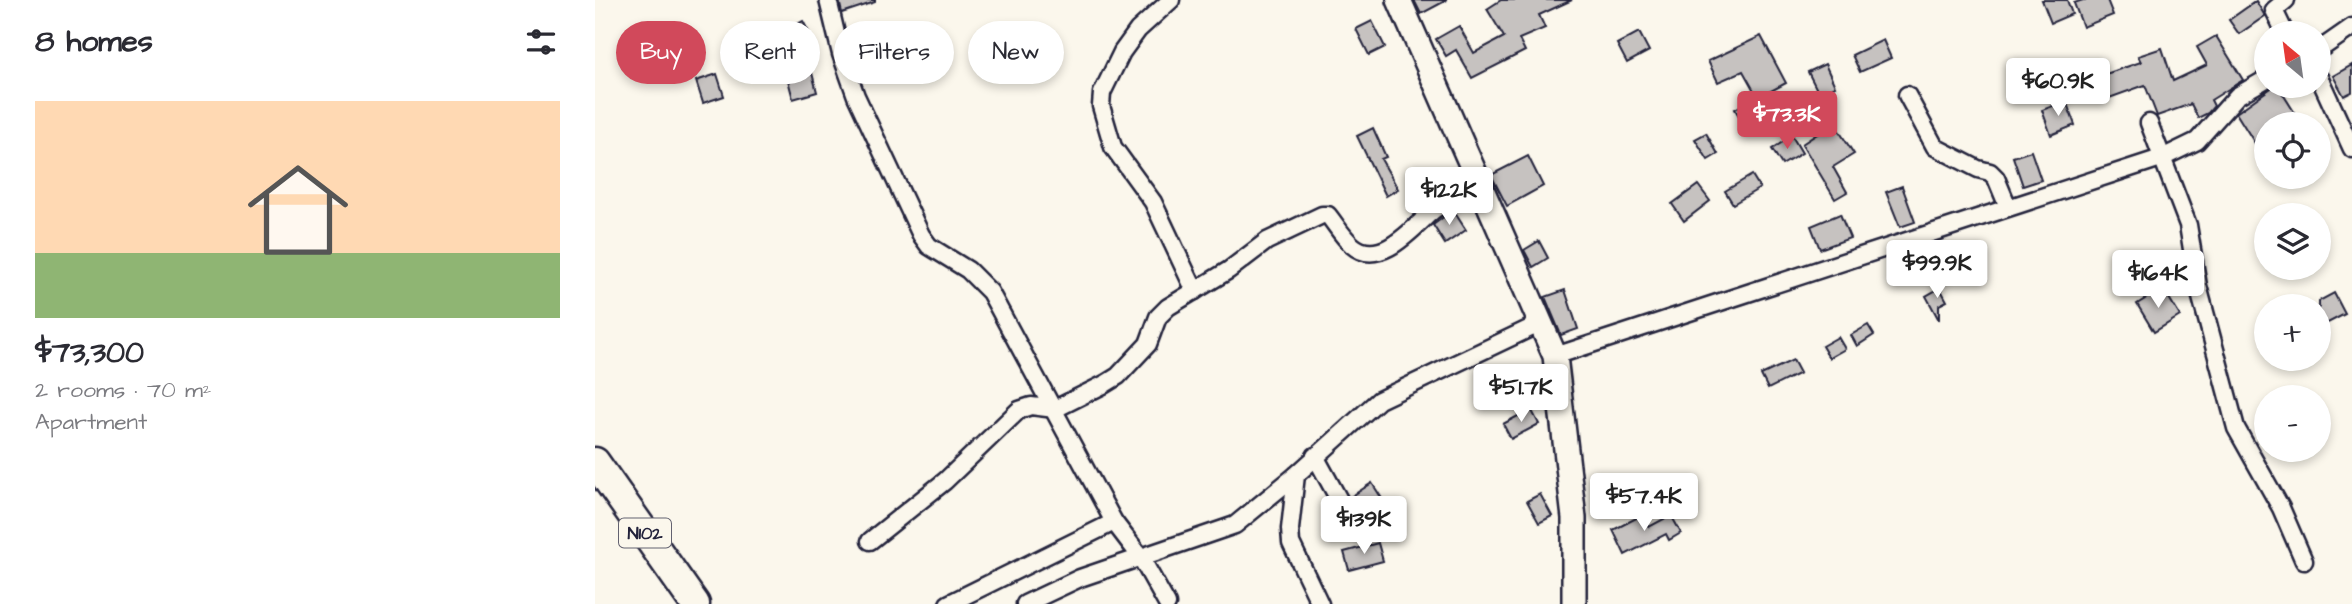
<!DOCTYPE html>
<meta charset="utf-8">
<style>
body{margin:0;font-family:"Architects Daughter",sans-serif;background:#f7f7f7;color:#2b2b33;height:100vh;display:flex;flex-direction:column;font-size:26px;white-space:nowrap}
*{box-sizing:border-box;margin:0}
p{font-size:23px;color:#7c7c81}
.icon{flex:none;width:38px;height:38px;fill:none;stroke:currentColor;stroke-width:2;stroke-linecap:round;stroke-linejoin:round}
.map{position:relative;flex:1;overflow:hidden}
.sheet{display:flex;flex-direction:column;background:#fff;width:595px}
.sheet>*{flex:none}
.hud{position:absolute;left:21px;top:21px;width:665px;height:63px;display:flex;gap:14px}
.needle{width:46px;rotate:331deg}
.tools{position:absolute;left:1659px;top:21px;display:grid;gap:14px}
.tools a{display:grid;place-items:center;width:77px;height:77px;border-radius:50%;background:#fff;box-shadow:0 4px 10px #0003;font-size:35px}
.price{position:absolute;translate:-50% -60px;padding:0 16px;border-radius:7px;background:#fff;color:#222;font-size:23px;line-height:46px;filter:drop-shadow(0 2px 4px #0008)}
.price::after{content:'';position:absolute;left:50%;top:42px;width:21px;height:16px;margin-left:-10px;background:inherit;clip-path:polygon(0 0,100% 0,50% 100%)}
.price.current{background:#d1495b;color:#fff}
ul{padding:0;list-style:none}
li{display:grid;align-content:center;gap:14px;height:371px;padding:0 35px}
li+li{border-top:2px solid #e1e1e2}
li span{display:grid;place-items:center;height:217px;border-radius:0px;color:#555}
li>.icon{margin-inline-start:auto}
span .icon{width:126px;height:126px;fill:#fffc;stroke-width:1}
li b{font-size:30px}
h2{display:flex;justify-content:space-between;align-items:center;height:84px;padding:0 35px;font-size:30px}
.tag{padding:0 24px;border-radius:32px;background:#fff;box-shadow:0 4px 10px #0003;font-size:24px;line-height:63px}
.tag.current{background:#d1495b;color:#fff}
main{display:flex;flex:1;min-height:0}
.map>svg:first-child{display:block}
.building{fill:#c6c2c0;stroke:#22223b;stroke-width:2}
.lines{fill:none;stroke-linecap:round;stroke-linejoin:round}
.street-casing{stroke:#22223b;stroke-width:21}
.secondary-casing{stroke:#22223b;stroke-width:28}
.highway-casing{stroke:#22223b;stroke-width:33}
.street{stroke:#fbf7ec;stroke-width:16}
.secondary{stroke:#fbf7ec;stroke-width:23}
.highway{stroke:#fbf7ec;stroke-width:28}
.labels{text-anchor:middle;stroke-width:7;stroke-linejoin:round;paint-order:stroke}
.shield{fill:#fbf7ec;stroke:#636270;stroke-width:2}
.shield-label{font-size:18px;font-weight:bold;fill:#22223b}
</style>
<main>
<section class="sheet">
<h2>8 homes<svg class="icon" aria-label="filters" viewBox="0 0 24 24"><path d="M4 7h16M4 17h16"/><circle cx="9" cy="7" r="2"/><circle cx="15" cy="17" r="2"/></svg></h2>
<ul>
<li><span style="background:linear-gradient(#ffd9b3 70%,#8fb573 0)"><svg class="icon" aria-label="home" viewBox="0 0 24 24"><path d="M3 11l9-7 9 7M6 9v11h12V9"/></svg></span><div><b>$73,300</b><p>2 rooms · 70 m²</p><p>Apartment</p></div></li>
</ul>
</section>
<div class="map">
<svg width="1757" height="604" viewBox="0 0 1757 604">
<rect width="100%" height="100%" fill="#fbf7ec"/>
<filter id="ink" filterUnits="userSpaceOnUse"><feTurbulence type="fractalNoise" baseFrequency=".0143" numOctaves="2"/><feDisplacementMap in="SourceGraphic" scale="14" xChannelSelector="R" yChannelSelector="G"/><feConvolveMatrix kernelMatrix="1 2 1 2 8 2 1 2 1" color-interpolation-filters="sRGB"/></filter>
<g filter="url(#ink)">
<g class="building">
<path d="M 244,0 L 280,0 L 280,2 L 247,13 Z"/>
<path d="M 819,0 L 852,0 L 826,14 Z"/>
<path d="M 906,0 L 977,0 L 944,15 L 950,28 L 924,39 L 930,51 L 877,78 L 861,50 L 851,56 L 841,39 L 864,26 L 879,53 L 909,37 L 892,9 Z"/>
<path d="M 1447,0 L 1472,0 L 1477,14 L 1456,23 Z"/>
<path d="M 1488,0 L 1512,0 L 1518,15 L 1488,27 L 1479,3 Z"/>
<path d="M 1661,1 L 1670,16 L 1644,34 L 1634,20 Z"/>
<path d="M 208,21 L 217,38 L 195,49 L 187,32 Z"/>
<path d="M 777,21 L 790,47 L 774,55 L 761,29 Z"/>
<path d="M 1044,32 L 1054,51 L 1032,63 L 1022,44 Z"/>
<path d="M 1166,36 L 1191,83 L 1163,98 L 1148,71 L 1123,82 L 1113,61 Z"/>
<path d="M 1621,36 L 1648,80 L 1616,100 L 1619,106 L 1613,113 L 1603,118 L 1596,104 L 1562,116 L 1550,85 L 1506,101 L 1499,78 L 1546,62 L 1543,56 L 1567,48 L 1578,81 L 1612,65 L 1602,47 Z"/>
<path d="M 1288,40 L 1296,58 L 1265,72 L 1257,55 Z"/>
<path d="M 1230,64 L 1240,86 L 1224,94 L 1213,72 Z"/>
<path d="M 1757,65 L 1757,92 L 1749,96 L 1738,76 Z"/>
<path d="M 217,73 L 222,92 L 198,99 L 193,80 Z"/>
<path d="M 122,74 L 129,96 L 108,103 L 101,81 Z"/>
<path d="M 1679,86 L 1683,86 L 1703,118 L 1693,124 L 1671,124 L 1671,161 L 1641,113 Z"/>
<path d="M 1159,98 L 1170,116 L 1151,128 L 1140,109 Z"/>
<path d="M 1471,101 L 1480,125 L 1456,135 L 1447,110 Z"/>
<path d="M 1239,123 L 1259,154 L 1238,167 L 1252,192 L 1240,199 L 1207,144 Z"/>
<path d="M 778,128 L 791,157 L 786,159 L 803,189 L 791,196 L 762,136 Z"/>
<path d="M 1111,133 L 1123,154 L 1113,160 L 1100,139 Z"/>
<path d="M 1197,136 L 1207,153 L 1187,165 L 1177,149 Z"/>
<path d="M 1436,151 L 1446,180 L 1428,186 L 1418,157 Z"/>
<path d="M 933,156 L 948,186 L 912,206 L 896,175 Z"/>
<path d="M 1157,175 L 1165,188 L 1138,204 L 1130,191 Z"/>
<path d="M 1103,185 L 1115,201 L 1089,221 L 1077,204 Z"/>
<path d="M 1307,186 L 1320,222 L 1305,227 L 1291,192 Z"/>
<path d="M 858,210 L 871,230 L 850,244 L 838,225 Z"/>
<path d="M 1245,214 L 1255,238 L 1225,249 L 1216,226 Z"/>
<path d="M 944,241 L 953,258 L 938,267 L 929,250 Z"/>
<path d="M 1345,288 L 1352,301 L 1344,305 L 1344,320 L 1331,296 Z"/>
<path d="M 1568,288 L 1585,316 L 1559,332 L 1542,304 Z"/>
<path d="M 970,290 L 983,329 L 966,335 L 950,297 Z"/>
<path d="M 1739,293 L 1750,314 L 1729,325 L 1724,316 L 1724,301 Z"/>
<path d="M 1273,325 L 1279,335 L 1262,346 L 1256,335 Z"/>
<path d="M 1243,337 L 1250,349 L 1234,358 L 1227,346 Z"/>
<path d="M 1198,360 L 1205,373 L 1173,389 L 1166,375 Z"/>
<path d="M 936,409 L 944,424 L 916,439 L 908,424 Z"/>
<path d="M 777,483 L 791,505 L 771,518 L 757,496 Z"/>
<path d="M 945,494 L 957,516 L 944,523 L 932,501 Z"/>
<path d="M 1047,515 L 1054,527 L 1076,515 L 1086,533 L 1074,540 L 1071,534 L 1030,555 L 1018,530 Z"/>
<path d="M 783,543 L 788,561 L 754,570 L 749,552 Z"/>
</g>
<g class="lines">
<defs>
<g id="street">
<path d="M 233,0 L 246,54 L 261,96 L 326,235 L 334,246 L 373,270 L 395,292 L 519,522 L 545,556 L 572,604"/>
<path d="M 576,0 L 543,30 L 527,52 L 507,93 L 506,106 L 518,147 L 558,202 L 600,291"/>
<path d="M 1690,33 L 1679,10 L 1691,0"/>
<path d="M 1724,50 L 1757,27"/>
<path d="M 1724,77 L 1757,149"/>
<path d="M 1312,95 L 1340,147 L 1383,169 L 1395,172 L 1401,178 L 1413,207"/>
<path d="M 1554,123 L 1593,225 L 1603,286 L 1641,428 L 1686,508 L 1709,561"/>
<path d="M 960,356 L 1569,157 L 1602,141 L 1642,96 L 1671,79"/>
<path d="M 720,456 L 748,507"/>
<path d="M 701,475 L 695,529 L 696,543 L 725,604"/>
<path d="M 275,541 L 350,481 L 424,410 L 436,406 L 460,409 L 510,384 L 523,376 L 553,344 L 563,317 L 573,307 L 634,270 L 672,241 L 727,215 L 733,215 C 741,225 747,236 757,245 C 783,268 815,232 834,214 C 847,201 870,195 885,184"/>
<path d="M 353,604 L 519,522"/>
<path d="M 430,604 L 485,578 L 640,525 L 701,475 L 784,400 L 946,323"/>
</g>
<path id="secondary" d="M 804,0 L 960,356 L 979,518 L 979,604"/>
<path id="highway" d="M 0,462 L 100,604"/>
</defs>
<use href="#street" class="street-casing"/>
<use href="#secondary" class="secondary-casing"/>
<use href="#highway" class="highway-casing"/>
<use href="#street" class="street"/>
<use href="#secondary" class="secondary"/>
<use href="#highway" class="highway"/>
</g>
</g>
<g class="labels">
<rect class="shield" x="24" y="518.5" width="52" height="29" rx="5"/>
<g class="shield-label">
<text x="50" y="539">N102</text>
</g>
</g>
</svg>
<div class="tools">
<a><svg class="needle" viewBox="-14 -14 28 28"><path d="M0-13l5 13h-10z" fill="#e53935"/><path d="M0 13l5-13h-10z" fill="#7c7c81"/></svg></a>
<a><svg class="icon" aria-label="locate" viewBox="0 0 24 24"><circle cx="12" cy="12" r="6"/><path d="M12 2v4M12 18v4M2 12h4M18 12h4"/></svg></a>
<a><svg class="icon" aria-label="layers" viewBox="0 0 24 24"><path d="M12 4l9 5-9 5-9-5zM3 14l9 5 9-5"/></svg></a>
<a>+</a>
<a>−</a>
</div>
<b class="price" style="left:1463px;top:118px">$60.9K</b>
<b class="price current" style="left:1192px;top:151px">$73.3K</b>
<b class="price" style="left:854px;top:227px">$122K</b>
<b class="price" style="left:1342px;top:300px">$99.9K</b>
<b class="price" style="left:1563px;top:310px">$164K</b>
<b class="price" style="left:926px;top:424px">$51.7K</b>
<b class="price" style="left:1049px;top:533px">$57.4K</b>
<b class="price" style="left:769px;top:556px">$139K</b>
<div class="hud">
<a class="tag current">Buy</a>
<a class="tag">Rent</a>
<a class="tag">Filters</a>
<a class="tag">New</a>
</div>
</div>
</main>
